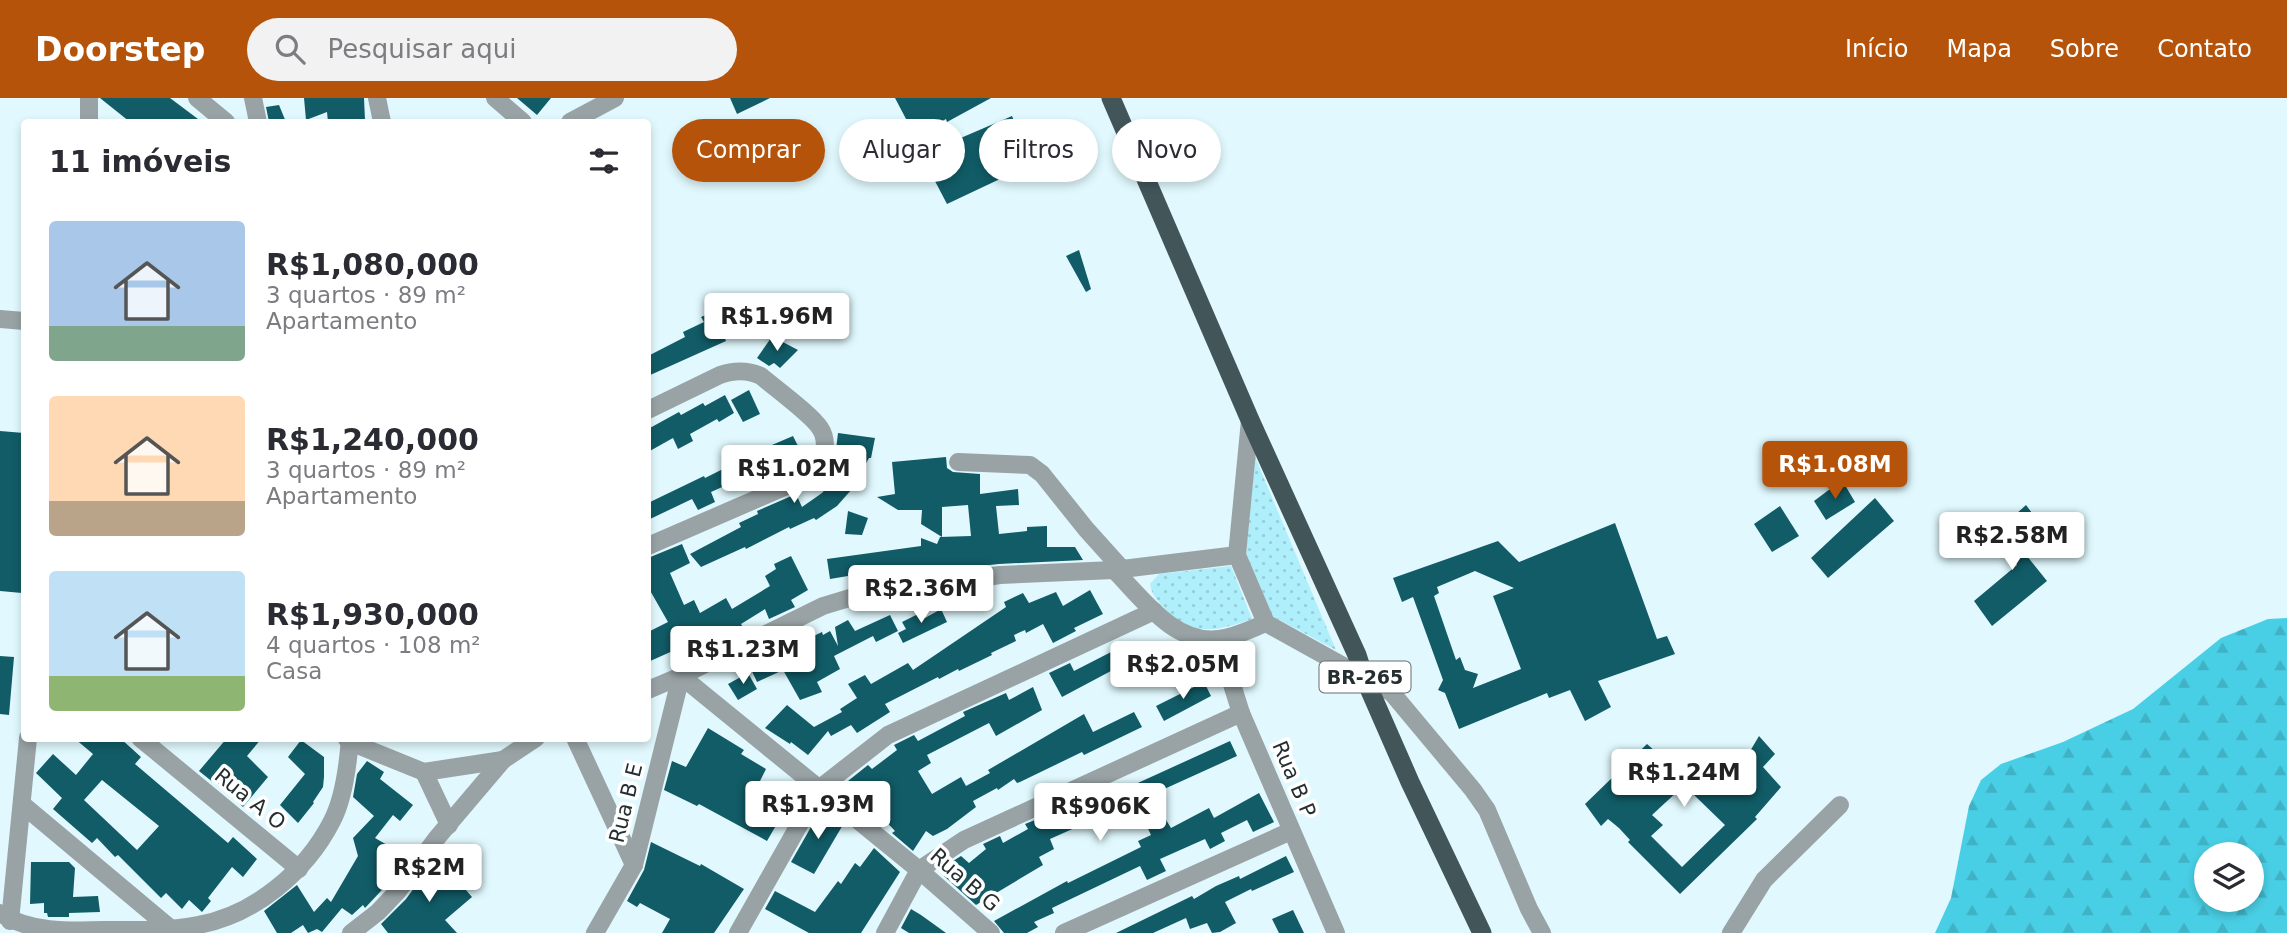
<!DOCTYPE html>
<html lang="pt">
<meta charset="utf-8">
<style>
body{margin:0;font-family:"DejaVu Sans",sans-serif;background:#f2f2f3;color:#2b2b33;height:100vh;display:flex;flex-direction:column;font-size:26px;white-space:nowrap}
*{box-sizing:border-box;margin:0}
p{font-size:23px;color:#7c7c81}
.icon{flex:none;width:38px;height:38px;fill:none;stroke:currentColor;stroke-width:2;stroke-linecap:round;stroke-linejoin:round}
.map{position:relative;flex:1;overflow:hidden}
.panel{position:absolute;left:21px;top:21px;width:630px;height:623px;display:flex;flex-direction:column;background:#fff;border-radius:7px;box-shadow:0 4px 10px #0003}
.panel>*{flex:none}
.hud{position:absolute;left:672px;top:21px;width:665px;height:63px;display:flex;gap:14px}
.fabs{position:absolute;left:2194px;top:744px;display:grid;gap:14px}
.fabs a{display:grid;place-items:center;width:70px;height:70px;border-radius:50%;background:#fff;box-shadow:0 4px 10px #0003;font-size:35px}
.price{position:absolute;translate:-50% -60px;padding:0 16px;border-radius:7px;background:#fff;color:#222;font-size:23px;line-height:46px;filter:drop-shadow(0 2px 4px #0008)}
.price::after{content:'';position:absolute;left:50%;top:42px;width:21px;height:16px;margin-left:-10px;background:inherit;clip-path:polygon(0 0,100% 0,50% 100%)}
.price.selected{background:#b45309;color:#fff}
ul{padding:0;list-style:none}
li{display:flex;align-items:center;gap:21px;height:175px;padding:0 28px}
li span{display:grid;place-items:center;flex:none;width:196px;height:140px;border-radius:7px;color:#555}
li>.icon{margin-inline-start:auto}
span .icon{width:84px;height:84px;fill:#fffc;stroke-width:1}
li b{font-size:30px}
h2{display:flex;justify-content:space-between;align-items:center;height:84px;padding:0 28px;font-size:30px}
.pill{padding:0 24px;border-radius:32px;background:#fff;box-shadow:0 4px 10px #0003;font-size:24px;line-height:63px}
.pill.selected{background:#b45309;color:#fff}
header{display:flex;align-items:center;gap:42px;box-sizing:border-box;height:98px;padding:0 35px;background:#b45309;color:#fff}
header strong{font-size:33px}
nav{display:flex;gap:38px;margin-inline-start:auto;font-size:24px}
.search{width:490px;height:63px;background:#f2f2f3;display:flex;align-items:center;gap:18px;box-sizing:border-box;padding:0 24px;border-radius:38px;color:#7c7c81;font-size:26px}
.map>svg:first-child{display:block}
.green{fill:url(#green-dots)}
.forest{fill:url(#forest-firs);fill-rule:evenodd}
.building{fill:#115c67;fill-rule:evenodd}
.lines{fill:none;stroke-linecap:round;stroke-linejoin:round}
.minor{stroke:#99a3a5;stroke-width:18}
.trunk{stroke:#425659;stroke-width:19}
.labels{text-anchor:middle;stroke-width:7;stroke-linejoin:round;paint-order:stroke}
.shield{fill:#fff;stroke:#666d6e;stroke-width:2}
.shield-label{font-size:19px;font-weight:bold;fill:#252e30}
.street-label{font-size:21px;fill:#252e30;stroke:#fff}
</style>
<header>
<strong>Doorstep</strong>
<div class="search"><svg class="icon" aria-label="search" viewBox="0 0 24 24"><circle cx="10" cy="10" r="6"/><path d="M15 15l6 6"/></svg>Pesquisar aqui</div>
<nav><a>Início</a><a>Mapa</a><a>Sobre</a><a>Contato</a></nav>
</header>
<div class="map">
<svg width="2287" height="835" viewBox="0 0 2287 835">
<defs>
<pattern id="green-dots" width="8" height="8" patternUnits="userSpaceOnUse" patternTransform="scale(1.75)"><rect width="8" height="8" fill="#aeeffb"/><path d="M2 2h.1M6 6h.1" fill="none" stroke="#96cdd7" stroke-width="1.8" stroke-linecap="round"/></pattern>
<pattern id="forest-firs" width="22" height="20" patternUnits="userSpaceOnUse" patternTransform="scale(1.75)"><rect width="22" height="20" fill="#49cfe5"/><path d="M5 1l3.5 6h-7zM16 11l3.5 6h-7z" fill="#40b2c5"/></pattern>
</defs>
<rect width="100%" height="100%" fill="#e1f9fe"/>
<g class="green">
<path d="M 1255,359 L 1336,552 L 1272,518 L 1246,455 Z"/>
<path d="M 1231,468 L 1252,521 C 1217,533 1192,540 1164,510 C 1156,501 1152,497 1150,486 L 1159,476 Z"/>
</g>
<path class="forest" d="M 2287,520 L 2287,835 L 1935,835 L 1951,800 L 1969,708 L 1981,682 L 2001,666 L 2063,644 L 2133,611 L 2221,540 L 2268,521 ZM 2207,756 L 2252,756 L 2252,802 L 2207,802 Z"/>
<g class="building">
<path d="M 100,0 L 170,0 L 202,24 L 130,24 Z"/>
<path d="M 304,0 L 364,0 L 365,22 L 328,24 L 327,14 L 306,22 Z"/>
<path d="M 517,0 L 551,0 L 537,17 Z"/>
<path d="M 730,0 L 770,0 L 737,16 Z"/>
<path d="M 895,0 L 991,0 L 947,24 L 946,21 L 915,38 Z"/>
<path d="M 279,7 L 286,24 L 269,24 L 266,9 Z"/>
<path d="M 1012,18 L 1032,66 L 947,106 L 925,64 L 958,46 L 956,42 Z"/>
<path d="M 1079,152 L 1091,191 L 1086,194 L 1066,158 Z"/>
<path d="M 715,213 L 726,243 L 648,278 L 648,258 L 685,239 L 683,234 L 704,224 L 701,219 Z"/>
<path d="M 771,240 L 775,244 L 779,242 L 798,252 L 780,270 L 774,265 L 769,268 L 757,260 Z"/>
<path d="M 749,292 L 760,316 L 743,324 L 731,302 Z"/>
<path d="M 725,297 L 734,315 L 719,324 L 717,321 L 690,336 L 693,343 L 678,351 L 673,340 L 648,354 L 648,331 L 679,314 L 681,317 L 703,305 L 705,308 Z"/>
<path d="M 0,333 L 24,335 L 23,410 L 24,409 L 24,462 L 22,495 L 0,493 Z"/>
<path d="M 838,335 L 875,340 L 871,360 L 869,360 L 852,391 L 837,408 L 816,422 L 814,420 L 790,431 L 789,429 L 746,451 L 745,449 L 701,469 L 690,456 L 741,429 L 739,425 L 758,416 L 757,413 L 796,396 L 802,409 L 822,395 L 832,384 L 850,355 L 836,352 Z"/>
<path d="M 793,338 L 806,364 L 786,374 L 787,376 L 764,385 L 758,373 L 711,394 L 715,404 L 698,412 L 692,401 L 648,422 L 648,405 L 704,378 L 705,380 L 725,370 L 727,372 L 752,359 L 751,356 Z"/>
<path d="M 946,359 L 947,370 L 953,374 L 980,376 L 980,396 L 1018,391 L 1019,407 L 996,408 L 999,436 L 1027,433 L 1027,429 L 1047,428 L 1047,449 L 1075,449 L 1083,462 L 999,466 L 893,477 L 892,473 L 848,475 L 848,478 L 830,481 L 827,461 L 921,448 L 921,440 L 937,446 L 940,439 L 971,438 L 968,407 L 942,409 L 942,439 L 921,426 L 922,412 L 898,412 L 877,399 L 895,396 L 892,364 Z"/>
<path d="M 1842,382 L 1855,404 L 1826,422 L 1814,403 Z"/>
<path d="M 1875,400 L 1894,423 L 1828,480 L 1811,460 Z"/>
<path d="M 2026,407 L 2038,423 L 2014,442 L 2047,483 L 1992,528 L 1974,503 L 2017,467 L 1993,437 Z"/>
<path d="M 1780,408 L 1799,438 L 1772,454 L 1754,426 Z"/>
<path d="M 848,413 L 868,420 L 862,437 L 845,436 Z"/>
<path d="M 1615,425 L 1657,541 L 1667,538 L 1675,556 L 1598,583 L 1611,609 L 1585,623 L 1570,592 L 1549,600 L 1547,595 L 1459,631 L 1445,595 L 1438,592 L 1443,582 L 1413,499 L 1402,504 L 1393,480 L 1498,443 L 1519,464 ZM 1475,473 L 1514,490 L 1493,498 L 1521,571 L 1473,590 L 1478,576 L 1465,572 L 1460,559 L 1456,562 L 1434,498 L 1439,495 L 1437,489 Z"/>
<path d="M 682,446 L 690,465 L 670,475 L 684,507 L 694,502 L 700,515 L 726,500 L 732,511 L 770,488 L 765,478 L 776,471 L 774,466 L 791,458 L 808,492 L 791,502 L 795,509 L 769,521 L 765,511 L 741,526 L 745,533 L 722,545 L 713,535 L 648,564 L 648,534 L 668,524 L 648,489 L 648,460 Z"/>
<path d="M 1090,492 L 1103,516 L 1074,530 L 1076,533 L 1053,545 L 1043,526 L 1026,535 L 1025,532 L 1014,537 L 1016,543 L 991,555 L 992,557 L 959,573 L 958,571 L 939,581 L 938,579 L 885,606 L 890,614 L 857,635 L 851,627 L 831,638 L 828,633 L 808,657 L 791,644 L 790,646 L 765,630 L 787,607 L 814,629 L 842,614 L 840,611 L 857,600 L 848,586 L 865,577 L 871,586 L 908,565 L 913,572 L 1006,509 L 1004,504 L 1023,495 L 1029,505 L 1056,494 L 1063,508 Z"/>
<path d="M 941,511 L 947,524 L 903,545 L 898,535 L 906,531 L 902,524 L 922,514 L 925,520 Z"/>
<path d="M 890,517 L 898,533 L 876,544 L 873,538 L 834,558 L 840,571 L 817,584 L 822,594 L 800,602 L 783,572 L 757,584 L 750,569 L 774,557 L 771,552 L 781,546 L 780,542 L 792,536 L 797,546 L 822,534 L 823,537 L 830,533 L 838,548 L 835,529 L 848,522 L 855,533 Z"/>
<path d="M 1136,545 L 1143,561 L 1128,569 L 1126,565 L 1062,599 L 1049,575 L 1070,565 L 1074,573 L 1115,552 L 1117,556 Z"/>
<path d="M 1159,545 L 1166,560 L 1151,568 L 1144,554 Z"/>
<path d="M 0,558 L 14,559 L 9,617 L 0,616 Z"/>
<path d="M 748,575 L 757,591 L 738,602 L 728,586 Z"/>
<path d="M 1204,584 L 1211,598 L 1164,623 L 1156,608 Z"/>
<path d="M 1033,589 L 1042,612 L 996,638 L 989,625 L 927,657 L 931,665 L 918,673 L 932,696 L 961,679 L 966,688 L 990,675 L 988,672 L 1084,616 L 1093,634 L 1134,614 L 1142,629 L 1084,657 L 1082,654 L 1020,684 L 1017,685 L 1014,681 L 998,692 L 997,690 L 973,703 L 976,709 L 947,731 L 933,738 L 926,733 L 913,753 L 892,735 L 895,733 L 848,683 L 868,667 L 872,671 L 897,652 L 894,647 L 914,637 L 918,643 L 965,618 L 963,614 L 1006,595 L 1009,602 Z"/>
<path d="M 708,630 L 744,652 L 741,656 L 766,671 L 748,707 L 778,724 L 767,743 L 699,706 L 697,708 L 664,692 L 672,663 L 686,669 Z"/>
<path d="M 1759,638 L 1775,656 L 1763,669 L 1781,689 L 1755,719 L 1757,721 L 1680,796 L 1628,744 L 1630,742 L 1619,730 L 1608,721 L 1601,728 L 1585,706 L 1647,646 L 1673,669 L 1682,660 L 1687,667 L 1699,655 L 1730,687 ZM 1679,692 L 1688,700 L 1693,696 L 1725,727 L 1682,769 L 1651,738 L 1663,727 L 1652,717 Z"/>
<path d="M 74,640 L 120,640 L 141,659 L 135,666 L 228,745 L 233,739 L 257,761 L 243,779 L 232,769 L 208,800 L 211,803 L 202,814 L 189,802 L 182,811 L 166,795 L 161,800 L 118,757 L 115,759 L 97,740 L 92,745 L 53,711 L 62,700 L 36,675 L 53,656 L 76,677 L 93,656 ZM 102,682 L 159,728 L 137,752 L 84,702 Z"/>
<path d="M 227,640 L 262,640 L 247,658 L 268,679 L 243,709 L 215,682 L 214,685 L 199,673 Z"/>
<path d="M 301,642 L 324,659 L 324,679 L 323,689 L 313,704 L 314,705 L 298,725 L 280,707 L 305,676 L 288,659 Z"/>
<path d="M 1230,643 L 1237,658 L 1151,697 L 1171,730 L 1209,710 L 1214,720 L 1259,695 L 1274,724 L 1253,734 L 1247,722 L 1221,735 L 1225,743 L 1210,751 L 1205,741 L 1160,761 L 1166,773 L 1147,782 L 1140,768 L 1052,810 L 1054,815 L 1034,824 L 1038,829 L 1027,835 L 1004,835 L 994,823 L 1067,783 L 1068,785 L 1141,749 L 1138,743 L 1151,737 L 1135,703 L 1050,741 L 1054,751 L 1039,759 L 1043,767 L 976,807 L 944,778 L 945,768 L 961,758 L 969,765 L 986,751 L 983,746 L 1000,738 L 1003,745 L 1028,731 L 1025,726 L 1040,720 L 1043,726 L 1096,697 L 1098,701 L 1107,699 Z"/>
<path d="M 367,663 L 384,674 L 380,681 L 413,707 L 400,723 L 393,717 L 375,740 L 403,756 L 392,775 L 395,778 L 365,810 L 363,807 L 352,817 L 342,810 L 322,834 L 317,831 L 308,835 L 303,827 L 291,835 L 277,835 L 264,813 L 297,787 L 314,814 L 327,800 L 331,804 L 358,758 L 353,740 L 374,718 L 353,699 L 357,676 Z"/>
<path d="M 823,708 L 844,725 L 814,776 L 791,764 Z"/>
<path d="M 651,744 L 700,768 L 701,766 L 744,791 L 714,835 L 662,835 L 670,821 L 640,805 L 637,809 L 627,803 L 644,772 Z"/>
<path d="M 874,750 L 900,774 L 861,835 L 809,835 L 765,811 L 775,793 L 815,814 L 838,783 L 841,786 L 855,765 L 860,769 Z"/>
<path d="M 1286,758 L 1294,774 L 1252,793 L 1251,791 L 1225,804 L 1236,825 L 1220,834 L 1212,835 L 1207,825 L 1190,831 L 1186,820 L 1153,835 L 1116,835 L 1192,798 L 1194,801 L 1216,788 L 1239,778 L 1240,781 Z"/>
<path d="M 439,761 L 472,799 L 445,822 L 457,835 L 388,835 L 381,826 L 406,801 L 428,771 Z"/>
<path d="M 31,764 L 69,764 L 75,770 L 73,799 L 98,798 L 100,814 L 69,815 L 69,819 L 48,819 L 47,815 L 44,815 L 44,805 L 30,806 Z"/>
<path d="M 911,811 L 921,817 L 946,835 L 909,835 L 901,830 Z"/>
<path d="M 1293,812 L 1304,835 L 1279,835 L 1272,821 Z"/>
</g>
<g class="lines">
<g class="minor">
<path d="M 89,0 L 89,24"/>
<path d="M 197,0 L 226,24"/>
<path d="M 253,0 L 258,24"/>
<path d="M 377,0 L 382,24"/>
<path d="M 495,0 L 523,24"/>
<path d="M 570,24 L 615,0"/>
<path d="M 0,221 L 24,223"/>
<path d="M 648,312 L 720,277 C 735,272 747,272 761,278 C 775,290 812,317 820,330 C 830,345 823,365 812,377 L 648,448"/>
<path d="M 1250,322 L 1237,457 L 1266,525 L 1392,595 L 1473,692 L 1487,712 L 1529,811 L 1542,835"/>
<path d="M 958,364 L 1030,367 L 1042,376 L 1086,431 L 1122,471"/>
<path d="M 1114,472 C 1142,500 1174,547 1219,541 C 1236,539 1251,531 1266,525"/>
<path d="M 1218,542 L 1241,615 L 1336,835"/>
<path d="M 681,578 L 919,772 L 991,835"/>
<path d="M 648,592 L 681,578 L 823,508 L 856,498 L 1000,477 L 1114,472 L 1237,457"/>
<path d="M 140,640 L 299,771"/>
<path d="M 346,640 L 350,644 L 424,674"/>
<path d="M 575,640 L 634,767"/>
<path d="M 424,674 L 503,662"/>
<path d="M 424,674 L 449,727"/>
<path d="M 23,707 L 171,831"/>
<path d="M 0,815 C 30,835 71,833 107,832 C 137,832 168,833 198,827 C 254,817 306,774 332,723 C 344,700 348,667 350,640"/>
<path d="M 10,823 L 28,640"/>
<path d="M 351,835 L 378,814 L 398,793 L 436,741 L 503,662 L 536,640"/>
<path d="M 595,835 L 634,767 L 681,578"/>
<path d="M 738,835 L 820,690 L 888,637 L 1154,513"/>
<path d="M 885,835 L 919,772 L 964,742 L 1241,615"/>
<path d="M 1064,835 L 1291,733"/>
<path d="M 1731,835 L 1764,782 L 1840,707"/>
</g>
<path class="trunk" d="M 1111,0 L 1250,322 L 1357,557 L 1364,579 L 1410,684 L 1482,835"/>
</g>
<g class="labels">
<rect class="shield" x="1319.5" y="563.5" width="91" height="31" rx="5"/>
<g class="shield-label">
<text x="1365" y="586">BR-265</text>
</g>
<g class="street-label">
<text transform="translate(1294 681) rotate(67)" y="7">Rua B P</text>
<text transform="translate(250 701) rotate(39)" y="7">Rua A O</text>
<text transform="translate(626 705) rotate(-76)" y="7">Rua B E</text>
<text transform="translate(965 782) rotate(41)" y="7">Rua B G</text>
</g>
</g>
</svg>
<div class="fabs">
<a><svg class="icon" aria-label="layers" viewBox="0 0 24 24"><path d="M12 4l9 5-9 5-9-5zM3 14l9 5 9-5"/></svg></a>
</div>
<b class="price" style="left:777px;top:255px">R$1.96M</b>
<b class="price selected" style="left:1835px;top:403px">R$1.08M</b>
<b class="price" style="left:794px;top:407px">R$1.02M</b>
<b class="price" style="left:2012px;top:474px">R$2.58M</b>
<b class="price" style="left:921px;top:527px">R$2.36M</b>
<b class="price" style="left:743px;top:588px">R$1.23M</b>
<b class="price" style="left:1183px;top:603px">R$2.05M</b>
<b class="price" style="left:1684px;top:711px">R$1.24M</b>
<b class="price" style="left:818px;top:743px">R$1.93M</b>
<b class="price" style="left:1100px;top:745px">R$906K</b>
<b class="price" style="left:429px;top:806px">R$2M</b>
<div class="hud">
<a class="pill selected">Comprar</a>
<a class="pill">Alugar</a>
<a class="pill">Filtros</a>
<a class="pill">Novo</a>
</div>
<section class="panel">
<h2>11 imóveis<svg class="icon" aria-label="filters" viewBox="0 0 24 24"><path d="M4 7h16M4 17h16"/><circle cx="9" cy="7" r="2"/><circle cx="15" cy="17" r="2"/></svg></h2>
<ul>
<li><span style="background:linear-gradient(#a9c7e8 75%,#7fa58c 0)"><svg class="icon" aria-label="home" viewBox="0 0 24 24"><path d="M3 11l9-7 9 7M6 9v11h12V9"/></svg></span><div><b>R$1,080,000</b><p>3 quartos · 89 m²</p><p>Apartamento</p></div></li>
<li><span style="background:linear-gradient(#ffd9b3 75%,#b9a48a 0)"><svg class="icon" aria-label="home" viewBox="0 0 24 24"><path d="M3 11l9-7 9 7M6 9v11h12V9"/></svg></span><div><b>R$1,240,000</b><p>3 quartos · 89 m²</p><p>Apartamento</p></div></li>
<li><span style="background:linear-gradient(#bfe0f5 75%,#8fb573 0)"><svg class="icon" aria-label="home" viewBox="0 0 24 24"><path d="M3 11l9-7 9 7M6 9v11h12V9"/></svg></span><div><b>R$1,930,000</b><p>4 quartos · 108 m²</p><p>Casa</p></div></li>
</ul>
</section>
</div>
